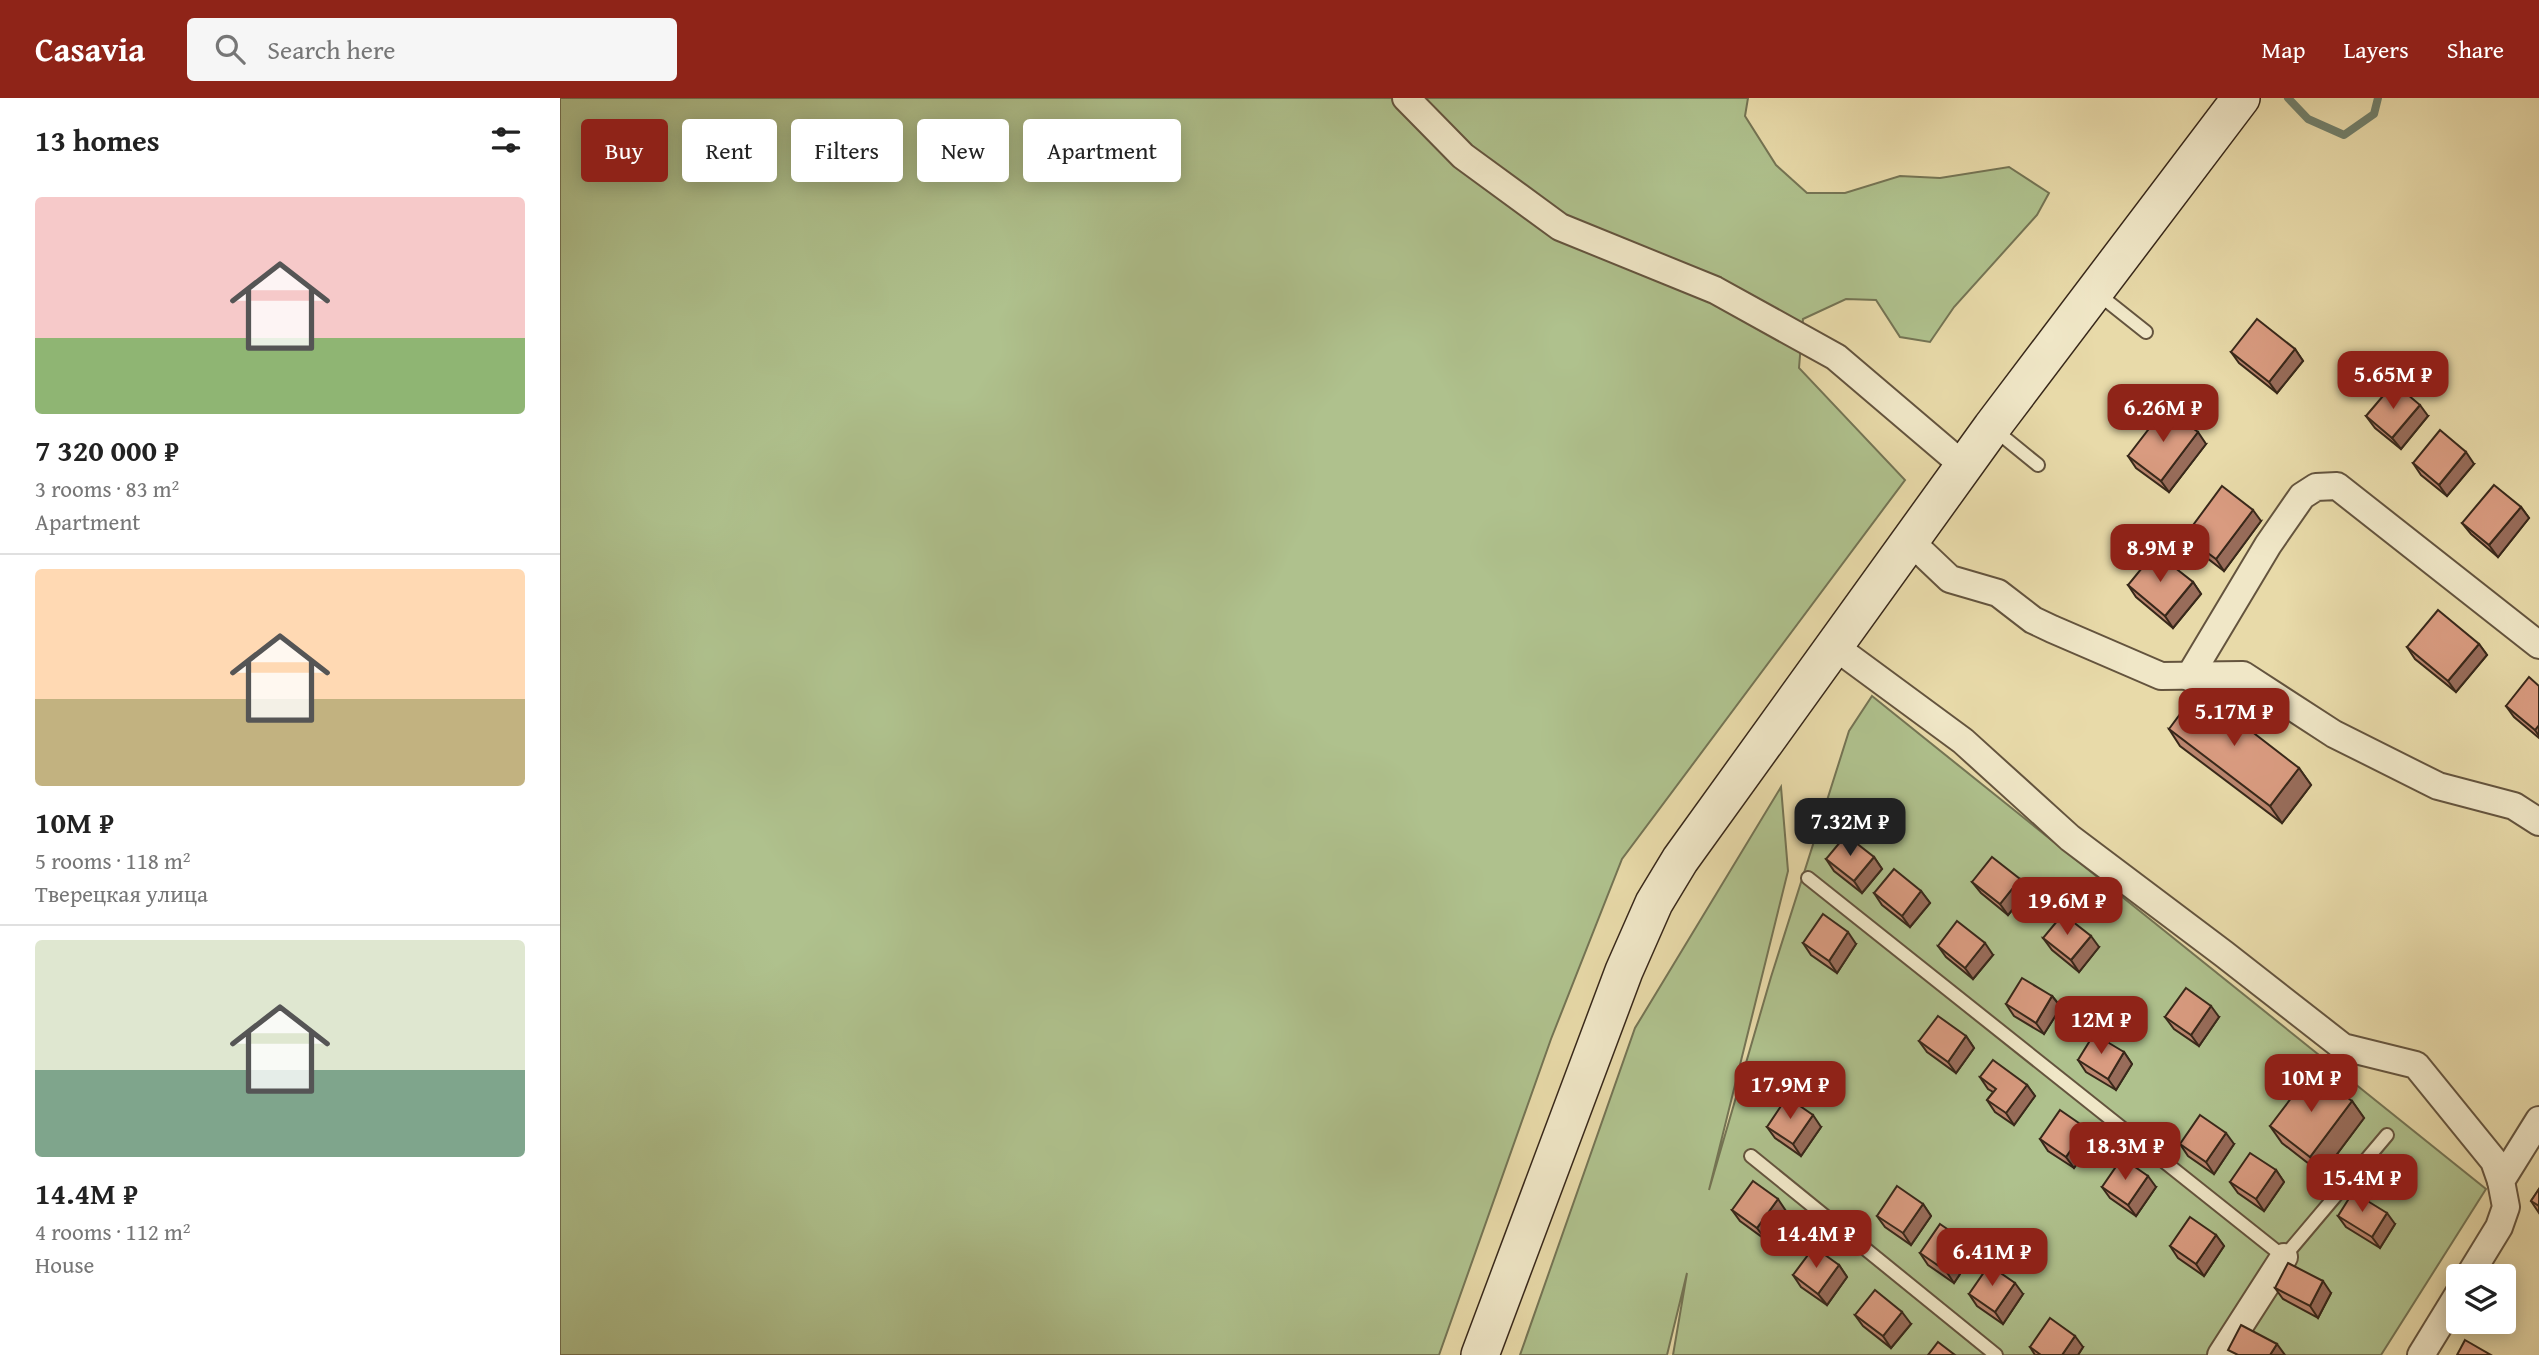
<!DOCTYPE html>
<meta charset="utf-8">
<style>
body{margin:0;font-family:"Gentium Book Plus",serif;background:#f6f6f6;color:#222;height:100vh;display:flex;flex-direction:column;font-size:26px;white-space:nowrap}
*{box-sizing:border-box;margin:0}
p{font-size:23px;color:#767676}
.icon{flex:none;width:38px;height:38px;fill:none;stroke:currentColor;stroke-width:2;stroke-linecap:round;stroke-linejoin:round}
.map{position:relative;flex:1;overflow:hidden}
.panel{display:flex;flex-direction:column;background:#fff;width:560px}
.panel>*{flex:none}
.guide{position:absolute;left:21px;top:21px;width:665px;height:63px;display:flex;gap:14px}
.tools{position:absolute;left:1886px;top:1166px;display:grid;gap:14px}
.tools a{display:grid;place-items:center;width:70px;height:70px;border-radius:7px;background:#fff;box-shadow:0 4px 18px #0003;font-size:35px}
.price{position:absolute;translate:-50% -60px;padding:0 16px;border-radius:14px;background:#8f2418;color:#fff;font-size:23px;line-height:46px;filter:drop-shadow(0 2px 4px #0008)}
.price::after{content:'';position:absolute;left:50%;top:42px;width:21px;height:16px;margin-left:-10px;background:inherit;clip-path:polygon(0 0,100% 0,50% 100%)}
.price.current{background:#222;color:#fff}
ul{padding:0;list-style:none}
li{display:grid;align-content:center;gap:14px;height:371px;padding:0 35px}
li+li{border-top:2px solid #e0e0e0}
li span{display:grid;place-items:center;height:217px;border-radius:7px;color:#555}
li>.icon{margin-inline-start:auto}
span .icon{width:126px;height:126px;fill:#fffc;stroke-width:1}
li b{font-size:30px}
h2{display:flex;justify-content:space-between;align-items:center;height:84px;padding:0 35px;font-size:30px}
.pill{padding:0 24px;border-radius:7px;background:#fff;box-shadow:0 4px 18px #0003;font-size:24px;line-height:63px}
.pill.current{background:#8f2418;color:#fff}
header{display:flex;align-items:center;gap:42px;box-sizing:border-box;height:98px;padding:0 35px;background:#8f2418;color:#fff}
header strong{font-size:33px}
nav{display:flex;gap:38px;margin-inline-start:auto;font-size:24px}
.search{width:490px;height:63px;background:#f6f6f6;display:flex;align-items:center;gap:18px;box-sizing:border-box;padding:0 24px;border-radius:7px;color:#767676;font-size:26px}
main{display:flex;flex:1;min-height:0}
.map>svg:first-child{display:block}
.green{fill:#afc18d;stroke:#747454;stroke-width:2}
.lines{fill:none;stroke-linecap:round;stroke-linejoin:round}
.stream{stroke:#72806c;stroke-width:8}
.service-casing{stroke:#64543e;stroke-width:16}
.minor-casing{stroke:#64543e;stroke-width:30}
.secondary-casing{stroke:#38281a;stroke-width:40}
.service{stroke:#f0e7c7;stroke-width:12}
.minor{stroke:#f0e7c7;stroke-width:26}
.secondary{stroke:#f0e7c7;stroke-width:37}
.wall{fill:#bb856e;stroke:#38281a;stroke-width:2}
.shaded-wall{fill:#986c5a;stroke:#38281a;stroke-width:2}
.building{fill:#d99b80;stroke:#38281a;stroke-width:2}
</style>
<header>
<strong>Casavia</strong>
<div class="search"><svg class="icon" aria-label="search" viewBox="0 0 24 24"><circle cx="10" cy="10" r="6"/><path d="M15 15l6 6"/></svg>Search here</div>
<nav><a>Map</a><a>Layers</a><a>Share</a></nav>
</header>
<main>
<section class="panel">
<h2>13 homes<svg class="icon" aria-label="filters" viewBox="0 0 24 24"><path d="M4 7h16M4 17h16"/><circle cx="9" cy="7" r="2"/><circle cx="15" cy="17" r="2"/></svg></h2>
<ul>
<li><span style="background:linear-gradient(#f6c9c9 65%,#8fb573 0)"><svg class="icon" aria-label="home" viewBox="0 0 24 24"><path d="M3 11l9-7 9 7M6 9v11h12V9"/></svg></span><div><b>7 320 000 ₽</b><p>3 rooms · 83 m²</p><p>Apartment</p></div></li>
<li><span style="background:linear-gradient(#ffd9b3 60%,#c2b280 0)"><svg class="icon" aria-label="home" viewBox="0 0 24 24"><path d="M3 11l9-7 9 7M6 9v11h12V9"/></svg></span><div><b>10M ₽</b><p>5 rooms · 118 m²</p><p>Тверецкая улица</p></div></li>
<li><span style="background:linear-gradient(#dfe7d0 60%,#7fa58c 0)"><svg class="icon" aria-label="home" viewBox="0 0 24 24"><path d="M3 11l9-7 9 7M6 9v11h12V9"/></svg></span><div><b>14.4M ₽</b><p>4 rooms · 112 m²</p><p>House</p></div></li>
</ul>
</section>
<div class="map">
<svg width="1979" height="1257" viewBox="0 0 1979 1257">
<rect width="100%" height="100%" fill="#e8daa9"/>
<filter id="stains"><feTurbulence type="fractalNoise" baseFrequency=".00286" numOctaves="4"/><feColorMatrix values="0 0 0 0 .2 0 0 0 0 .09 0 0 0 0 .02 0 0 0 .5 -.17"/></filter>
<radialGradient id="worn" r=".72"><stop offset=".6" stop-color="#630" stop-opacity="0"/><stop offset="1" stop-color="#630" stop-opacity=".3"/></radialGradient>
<g class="green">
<path d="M 0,0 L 1188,0 L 1185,18 L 1216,67 L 1247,95 L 1285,95 L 1340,78 L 1380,80 L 1449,69 L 1489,95 L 1477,117 L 1394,209 L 1370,244 L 1340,239 L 1316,202 L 1286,201 L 1243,221 L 1239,270 L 1345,382 L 1062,761 L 991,941 L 879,1257 L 0,1257 Z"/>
<path d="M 1312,598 L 1926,1091 L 1821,1257 L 1113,1257 L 1127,1175 L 1107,1257 L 960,1257 L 1075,930 L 1221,689 L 1228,773 L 1149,1092 L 1211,879 L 1289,633 Z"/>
</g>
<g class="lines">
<path class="stream" d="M 1728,0 L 1748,21 L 1784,37 L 1814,16 L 1818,0"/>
<defs>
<g id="service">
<path d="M 1537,195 L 1586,234"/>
<path d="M 1435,332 L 1478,367"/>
<path d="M 1248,780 L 1724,1159 L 1827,1037"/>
<path d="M 1191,1058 L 1436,1257"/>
</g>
<g id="minor">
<path d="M 846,0 L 903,58 L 1000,129 L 1155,192 L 1276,259 L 1404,368"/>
<path d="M 1350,443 L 1390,481 L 1438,495 L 1473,522 L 1492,531 L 1601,578 L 1683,577 L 1774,636 L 1878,688 L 1954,708 L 1979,724"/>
<path d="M 1274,548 L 1403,643 L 1510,740 L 1664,856 L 1783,949 L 1856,967 L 1934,1063 L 1941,1083"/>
<path d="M 1629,579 L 1708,447 L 1742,398 L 1756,389 L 1777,388 L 1979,547"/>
<path d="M 1909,1178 L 1939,1129 L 1946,1109 L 1941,1083 L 1979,1022"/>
<path d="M 1661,1257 L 1724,1159"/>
<path d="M 1861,1257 L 1899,1195"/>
</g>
<path id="secondary" d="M 920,1257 L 1064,873 L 1094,805 L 1120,762 L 1432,329 L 1681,0"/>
</defs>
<use href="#service" class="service-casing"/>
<use href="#minor" class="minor-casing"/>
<use href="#secondary" class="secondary-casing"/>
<use href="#service" class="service"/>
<use href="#minor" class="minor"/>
<use href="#secondary" class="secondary"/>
</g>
<g class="wall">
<path d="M 1735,251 L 1743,263 L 1717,295 L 1679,265 L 1671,254 Z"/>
<path d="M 1806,318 L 1868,318 L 1841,351 L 1815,330 Z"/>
<path d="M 1646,346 L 1609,394 L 1576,370 L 1568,358 Z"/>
<path d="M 1853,365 L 1914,366 L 1887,398 L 1861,377 Z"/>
<path d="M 1961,409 L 1969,420 L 1938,459 L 1911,436 L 1902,425 Z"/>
<path d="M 1701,423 L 1664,473 L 1634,450 L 1625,438 Z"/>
<path d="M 1633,484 L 1641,496 L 1613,530 L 1576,499 L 1568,487 Z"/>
<path d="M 1919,546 L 1927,557 L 1896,594 L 1855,561 L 1847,549 Z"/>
<path d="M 1979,588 L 1979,640 L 1954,619 L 1946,608 Z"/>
<path d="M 1609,631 L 1739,670 L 1751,687 L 1722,725 L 1620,648 Z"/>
<path d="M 1314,759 L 1322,771 L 1302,795 L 1274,773 L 1266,761 Z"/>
<path d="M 1460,781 L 1468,793 L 1448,817 L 1421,795 L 1412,784 Z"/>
<path d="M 1361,793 L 1370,805 L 1350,829 L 1322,807 L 1314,795 Z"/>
<path d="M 1483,840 L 1539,849 L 1519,874 L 1492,852 Z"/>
<path d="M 1243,845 L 1296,846 L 1277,875 L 1251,857 Z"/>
<path d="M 1378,848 L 1433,857 L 1413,881 L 1386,859 Z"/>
<path d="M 1492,898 L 1501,909 L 1484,936 L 1454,918 L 1446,906 Z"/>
<path d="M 1605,919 L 1659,919 L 1639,948 L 1614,931 Z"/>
<path d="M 1406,938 L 1414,950 L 1396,975 L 1367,954 L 1359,943 Z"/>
<path d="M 1564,954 L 1572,966 L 1556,992 L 1526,974 L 1518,962 Z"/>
<path d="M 1420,979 L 1467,987 L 1475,998 L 1454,1027 L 1435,1014 L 1427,1002 L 1433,994 L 1428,991 Z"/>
<path d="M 1792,1003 L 1804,1020 L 1762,1076 L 1722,1045 L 1710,1028 Z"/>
<path d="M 1207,1029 L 1261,1029 L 1241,1058 L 1215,1040 Z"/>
<path d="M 1526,1030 L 1534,1041 L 1514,1070 L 1488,1053 L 1480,1041 Z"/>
<path d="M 1620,1046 L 1674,1046 L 1654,1076 L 1628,1058 Z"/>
<path d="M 1716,1072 L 1724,1084 L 1704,1113 L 1678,1095 L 1670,1084 Z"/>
<path d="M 1542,1089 L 1596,1089 L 1576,1118 L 1550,1100 Z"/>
<path d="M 1979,1091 L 1979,1115 L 1971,1103 Z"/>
<path d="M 1363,1106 L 1371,1118 L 1351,1147 L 1325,1129 L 1317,1118 Z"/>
<path d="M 1172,1112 L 1226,1113 L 1206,1142 L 1180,1123 Z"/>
<path d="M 1778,1118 L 1835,1126 L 1820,1150 L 1786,1129 Z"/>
<path d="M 1656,1137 L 1664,1148 L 1644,1178 L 1618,1160 L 1610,1148 Z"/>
<path d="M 1360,1155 L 1414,1155 L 1394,1185 L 1368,1167 Z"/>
<path d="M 1279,1167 L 1287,1179 L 1267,1207 L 1241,1189 L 1233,1177 Z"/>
<path d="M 1715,1190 L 1771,1195 L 1758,1220 L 1723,1201 Z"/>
<path d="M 1409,1196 L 1463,1196 L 1443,1226 L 1417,1208 Z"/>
<path d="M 1295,1217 L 1351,1226 L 1331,1250 L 1303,1228 Z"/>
<path d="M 1470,1249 L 1523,1249 L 1518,1257 L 1475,1257 Z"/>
</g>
<g class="shaded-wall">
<path d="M 1735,251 L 1743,263 L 1717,295 L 1709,284 Z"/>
<path d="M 1860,307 L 1868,318 L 1841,351 L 1832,340 Z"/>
<path d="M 1638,334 L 1646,346 L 1609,394 L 1601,383 Z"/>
<path d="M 1906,354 L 1914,366 L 1887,398 L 1879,387 Z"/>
<path d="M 1961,409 L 1969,420 L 1938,459 L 1929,447 Z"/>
<path d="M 1693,412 L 1701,423 L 1664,473 L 1656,461 Z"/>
<path d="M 1633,484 L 1641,496 L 1613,530 L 1605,518 Z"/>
<path d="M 1919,546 L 1927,557 L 1896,594 L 1888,583 Z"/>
<path d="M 1979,627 L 1979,638 L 1975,632 Z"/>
<path d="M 1739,670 L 1751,687 L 1722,725 L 1710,708 Z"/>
<path d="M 1314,759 L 1322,771 L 1302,795 L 1294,783 Z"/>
<path d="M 1460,781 L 1468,793 L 1448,817 L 1440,806 Z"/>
<path d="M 1361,793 L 1370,805 L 1350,829 L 1342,818 Z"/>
<path d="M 1288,834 L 1296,846 L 1277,875 L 1269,863 Z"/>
<path d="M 1531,838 L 1539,849 L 1519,874 L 1511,862 Z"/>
<path d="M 1425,845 L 1433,857 L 1413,881 L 1405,870 Z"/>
<path d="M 1492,898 L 1501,909 L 1484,936 L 1476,925 Z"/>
<path d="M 1651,908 L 1659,919 L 1639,948 L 1631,937 Z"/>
<path d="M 1406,938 L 1414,950 L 1396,975 L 1388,964 Z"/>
<path d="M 1564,954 L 1572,966 L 1556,992 L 1548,981 Z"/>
<path d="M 1467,987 L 1475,998 L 1454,1027 L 1446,1015 Z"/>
<path d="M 1792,1003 L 1804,1020 L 1762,1076 L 1750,1059 Z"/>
<path d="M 1253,1017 L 1261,1029 L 1241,1058 L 1233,1046 Z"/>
<path d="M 1526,1030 L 1534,1041 L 1514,1070 L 1506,1059 Z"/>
<path d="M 1666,1035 L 1674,1046 L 1654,1076 L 1646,1064 Z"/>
<path d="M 1716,1072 L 1724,1084 L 1704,1113 L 1696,1101 Z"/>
<path d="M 1588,1078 L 1596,1089 L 1576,1118 L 1568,1107 Z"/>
<path d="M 1218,1101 L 1226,1113 L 1206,1142 L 1197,1130 Z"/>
<path d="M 1363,1106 L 1371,1118 L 1351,1147 L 1343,1135 Z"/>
<path d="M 1827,1115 L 1835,1126 L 1820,1150 L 1812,1139 Z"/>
<path d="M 1656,1137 L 1664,1148 L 1644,1178 L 1636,1166 Z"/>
<path d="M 1406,1144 L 1414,1155 L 1394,1185 L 1386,1173 Z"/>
<path d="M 1279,1167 L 1287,1179 L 1267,1207 L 1258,1196 Z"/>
<path d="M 1763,1183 L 1771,1195 L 1758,1220 L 1750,1208 Z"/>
<path d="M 1455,1185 L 1463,1196 L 1443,1226 L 1435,1214 Z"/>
<path d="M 1342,1214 L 1351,1226 L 1331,1250 L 1323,1238 Z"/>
<path d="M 1515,1238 L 1523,1249 L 1518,1257 L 1502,1257 Z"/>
<path d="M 1717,1246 L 1725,1257 L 1710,1257 Z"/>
</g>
<g class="building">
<path d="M 1697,221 L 1735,251 L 1709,284 L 1671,254 Z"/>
<path d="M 1834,285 L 1860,307 L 1832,340 L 1806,318 Z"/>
<path d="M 1605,310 L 1638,334 L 1601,383 L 1568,358 Z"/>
<path d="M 1880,332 L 1906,354 L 1879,387 L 1853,365 Z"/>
<path d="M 1934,387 L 1961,409 L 1929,447 L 1902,425 Z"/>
<path d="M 1662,388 L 1693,412 L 1656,461 L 1625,438 Z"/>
<path d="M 1595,454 L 1633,484 L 1605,518 L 1568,487 Z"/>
<path d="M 1878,512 L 1919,546 L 1888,583 L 1847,549 Z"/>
<path d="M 1969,579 L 1979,588 L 1979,627 L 1975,632 L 1946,608 Z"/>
<path d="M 1638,592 L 1739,670 L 1710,708 L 1609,631 Z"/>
<path d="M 1286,737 L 1314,759 L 1294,783 L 1266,761 Z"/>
<path d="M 1432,759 L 1460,781 L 1440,806 L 1412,784 Z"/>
<path d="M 1334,771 L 1361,793 L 1342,818 L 1314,795 Z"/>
<path d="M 1263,816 L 1288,834 L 1269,863 L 1243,845 Z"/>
<path d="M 1503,816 L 1531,838 L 1511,862 L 1483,840 Z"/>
<path d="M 1397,823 L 1425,845 L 1405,870 L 1378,848 Z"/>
<path d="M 1462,880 L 1492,898 L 1476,925 L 1446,906 Z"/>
<path d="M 1626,890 L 1651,908 L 1631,937 L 1605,919 Z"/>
<path d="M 1378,918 L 1406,938 L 1388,964 L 1359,943 Z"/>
<path d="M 1534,936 L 1564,954 L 1548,981 L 1518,962 Z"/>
<path d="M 1433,962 L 1467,987 L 1446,1015 L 1427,1002 L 1436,991 L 1420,979 Z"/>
<path d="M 1751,974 L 1792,1003 L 1750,1059 L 1710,1028 Z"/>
<path d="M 1227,999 L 1253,1017 L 1233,1046 L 1207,1029 Z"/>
<path d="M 1500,1012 L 1526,1030 L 1506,1059 L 1480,1041 Z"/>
<path d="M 1640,1017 L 1666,1035 L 1646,1064 L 1620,1046 Z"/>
<path d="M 1690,1055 L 1716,1072 L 1696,1101 L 1670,1084 Z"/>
<path d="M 1562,1060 L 1588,1078 L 1568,1107 L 1542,1089 Z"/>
<path d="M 1193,1083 L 1218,1101 L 1197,1130 L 1172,1112 Z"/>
<path d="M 1337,1088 L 1363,1106 L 1343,1135 L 1317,1118 Z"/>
<path d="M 1979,1091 L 1979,1108 L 1971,1103 Z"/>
<path d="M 1793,1094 L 1827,1115 L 1812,1139 L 1778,1118 Z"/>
<path d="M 1630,1119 L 1656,1137 L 1636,1166 L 1610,1148 Z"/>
<path d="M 1380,1126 L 1406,1144 L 1386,1173 L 1360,1155 Z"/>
<path d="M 1254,1149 L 1279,1167 L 1258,1196 L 1233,1177 Z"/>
<path d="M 1728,1165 L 1763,1183 L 1750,1208 L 1715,1190 Z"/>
<path d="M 1429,1167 L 1455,1185 L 1435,1214 L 1409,1196 Z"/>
<path d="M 1315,1192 L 1342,1214 L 1323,1238 L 1295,1217 Z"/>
<path d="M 1490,1220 L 1515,1238 L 1502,1257 L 1481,1257 L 1470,1249 Z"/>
<path d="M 1681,1227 L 1717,1246 L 1710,1257 L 1678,1257 L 1668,1252 Z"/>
<path d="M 1905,1242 L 1931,1257 L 1897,1257 Z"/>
<path d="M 1378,1244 L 1395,1257 L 1368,1257 Z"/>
</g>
<rect width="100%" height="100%" filter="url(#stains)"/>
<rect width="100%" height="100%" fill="url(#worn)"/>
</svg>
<div class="tools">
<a><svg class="icon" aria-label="layers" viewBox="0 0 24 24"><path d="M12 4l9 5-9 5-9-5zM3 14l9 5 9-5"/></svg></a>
</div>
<b class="price" style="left:1833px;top:313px">5.65M ₽</b>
<b class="price" style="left:1603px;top:346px">6.26M ₽</b>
<b class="price" style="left:1600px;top:486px">8.9M ₽</b>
<b class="price" style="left:1674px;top:650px">5.17M ₽</b>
<b class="price current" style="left:1290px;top:760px">7.32M ₽</b>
<b class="price" style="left:1507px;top:839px">19.6M ₽</b>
<b class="price" style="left:1541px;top:958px">12M ₽</b>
<b class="price" style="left:1751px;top:1016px">10M ₽</b>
<b class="price" style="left:1230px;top:1023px">17.9M ₽</b>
<b class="price" style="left:1565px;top:1084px">18.3M ₽</b>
<b class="price" style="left:1802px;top:1116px">15.4M ₽</b>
<b class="price" style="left:1256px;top:1172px">14.4M ₽</b>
<b class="price" style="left:1432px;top:1190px">6.41M ₽</b>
<div class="guide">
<a class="pill current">Buy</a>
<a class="pill">Rent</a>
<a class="pill">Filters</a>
<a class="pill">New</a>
<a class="pill">Apartment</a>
</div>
</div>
</main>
